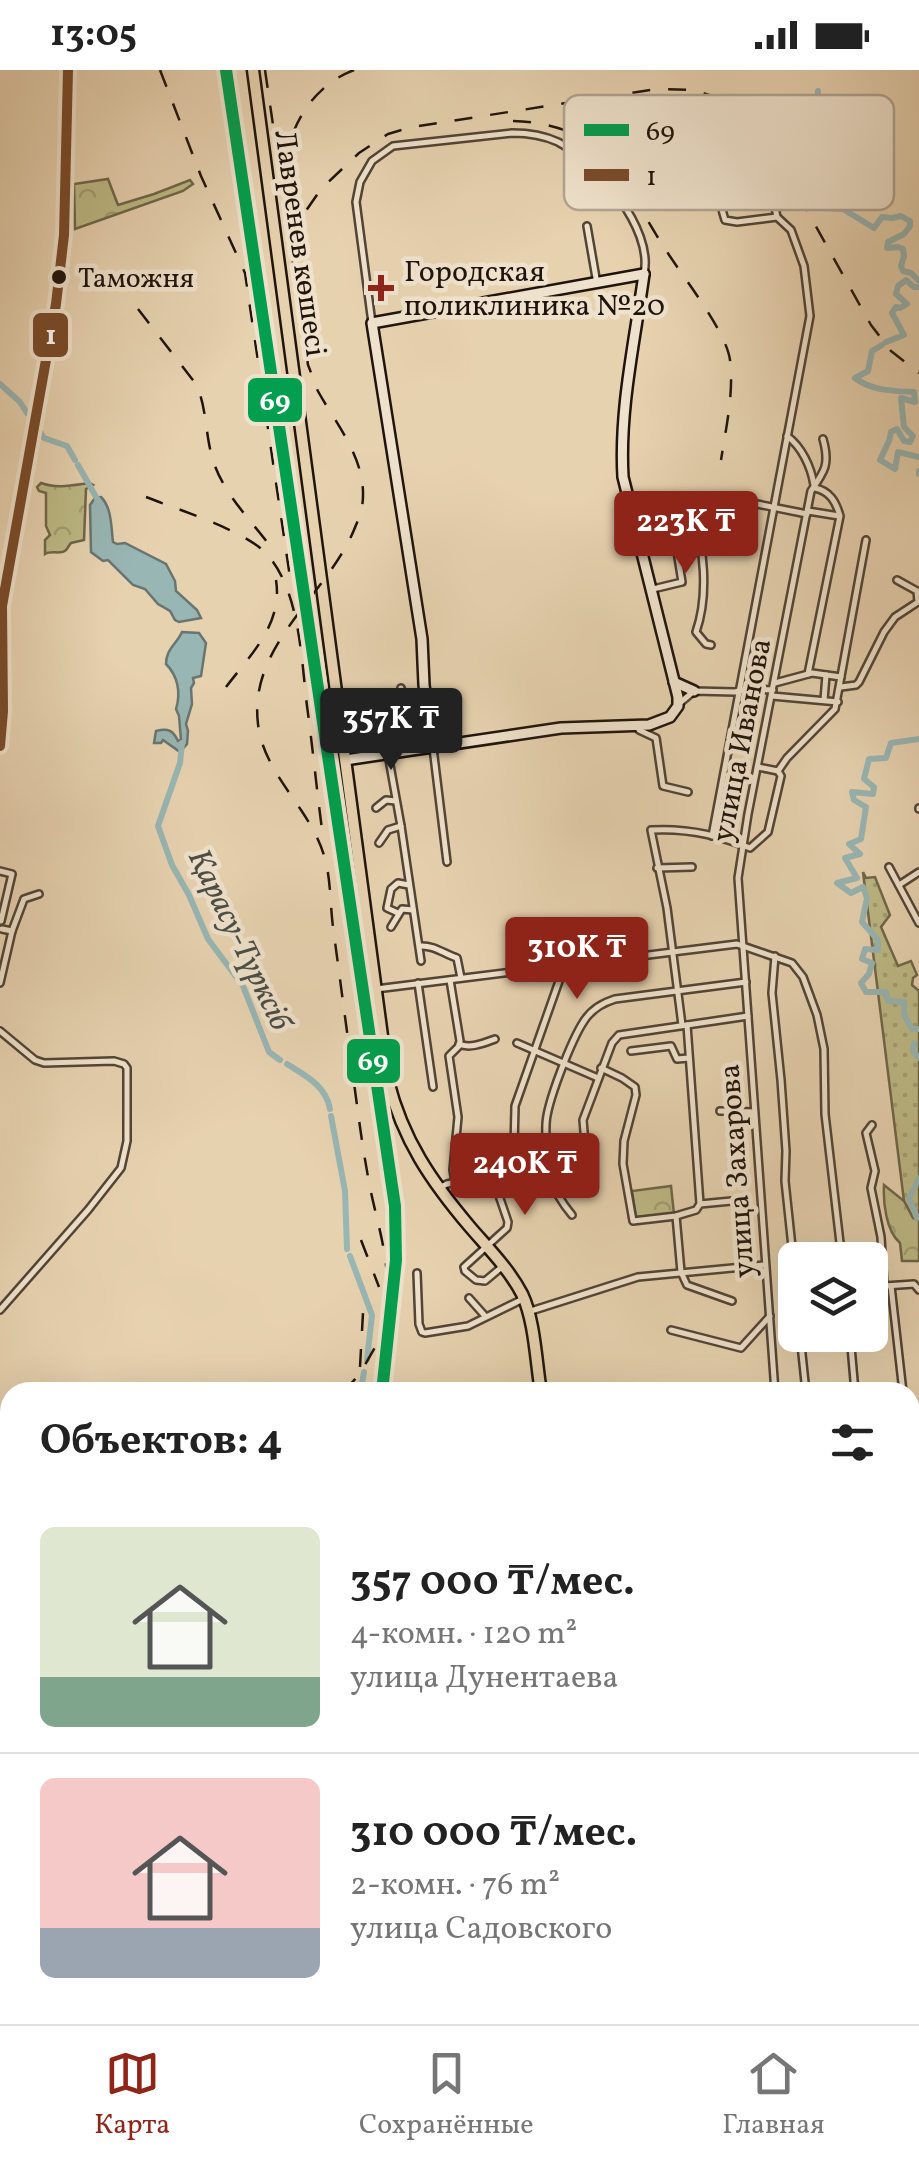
<!DOCTYPE html>
<html lang="ru">
<meta charset="utf-8">
<style>
body{margin:0;font-family:Vollkorn,serif;background:#f6f6f6;color:#222;height:100vh;display:flex;flex-direction:column;font-size:38px;white-space:nowrap}
*{box-sizing:border-box;margin:0}
p{font-size:32px;color:#767676}
.icon{flex:none;width:55px;height:55px;fill:none;stroke:currentColor;stroke-width:2;stroke-linecap:round;stroke-linejoin:round}
.map{position:relative;flex:1;overflow:hidden}
.side{position:absolute;left:0px;top:1312px;width:920px;height:642px;display:flex;flex-direction:column;background:#fff;border-radius:30px 30px 0 0;box-shadow:0 10px 40px #0002}
.side>*{flex:none}
.tools{position:absolute;left:778px;top:1172px;display:grid;gap:20px}
.tools a{display:grid;place-items:center;width:110px;height:110px;border-radius:15px;background:#fff;box-shadow:0 10px 40px #0002;font-size:50px}
.price{position:absolute;translate:-50% -85px;padding:0 22px;border-radius:10px;background:#8f2418;color:#fff;font-size:32px;line-height:65px;filter:drop-shadow(0 2px 5px #0008)}
.price::after{content:'';position:absolute;left:50%;top:60px;width:30px;height:22px;margin-left:-15px;background:inherit;clip-path:polygon(0 0,100% 0,50% 100%)}
.price.active{background:#222;color:#fff}
ul{padding:0;list-style:none}
li{display:flex;align-items:center;gap:30px;height:250px;padding:0 40px}
li+li{border-top:2px solid #e0e0e0}
li span{display:grid;place-items:center;flex:none;width:280px;height:200px;border-radius:15px;color:#555}
li>.icon{margin-inline-start:auto}
span .icon{width:120px;height:120px;fill:#fffc;stroke-width:1}
li b{font-size:42px}
h2{display:flex;justify-content:space-between;align-items:center;height:120px;padding:0 40px;font-size:42px}
.status{display:flex;justify-content:space-between;align-items:center;height:70px;padding:0 50px;background:#fff;direction:ltr}
.status svg{height:28px;fill:currentColor}
.dock{display:flex;justify-content:space-around;align-items:center;height:140px;border-top:2px solid #e0e0e0;background:#fff;font-size:28px;color:#767676}
.dock a{display:grid;justify-items:center;gap:5px}
.dock .active{color:#8f2418}
.map>svg:first-child{display:block}
.grass{fill:url(#grass-dots);stroke:#6e674a;stroke-width:2.5}
.forest{fill:url(#forest-crowns);stroke:#6e674a;stroke-width:2.5}
.water{fill:#98b6b4;stroke:#687571;stroke-width:2.5}
.lines{fill:none;stroke-linecap:round;stroke-linejoin:round}
.stream{stroke:#687571;stroke-width:2.5}
.river{stroke:#98b6b4;stroke-width:6}
.street-casing{stroke:#514436;stroke-width:10}
.secondary-casing{stroke:#1f140d;stroke-width:14}
.primary-casing{stroke:#1f140d;stroke-width:15}
.street{stroke:#efe2cc;stroke-width:5}
.secondary{stroke:#efe2cc;stroke-width:9}
.primary{stroke:#e7d2b0;stroke-width:10}
.rail{stroke:#1f140d;stroke-width:2.5;stroke-dasharray:18 18;stroke-linecap:butt}
.bus-1-casing{stroke:#efe2cc;stroke-width:18}
.bus-1{stroke:#7a4b2a;stroke-width:10}
.rail-1-casing{stroke:#efe2cc;stroke-width:20}
.rail-1{stroke:#029f4e;stroke-width:12}
.bus-dot{fill:#1f140d;stroke:#efe2cc;stroke-width:4}
.poi-dot{fill:#8f2418;stroke:#efe2cc;stroke-width:4}
.labels{text-anchor:middle;stroke-width:9;stroke-linejoin:round;paint-order:stroke}
.bus-label{font-size:28px;fill:#1f140d;stroke:#efe2cc;text-anchor:start}
.street-label{font-size:30px;fill:#1f140d;stroke:#efe2cc}
.poi-label{font-size:30px;fill:#1f140d;stroke:#efe2cc;text-anchor:start}
.water-label{font-size:32px;font-style:italic;fill:#494d47;stroke:#efe2cc}
.key{fill:#efe2cc;stroke:#b1a493;stroke-width:2.5}
.key-label{font-size:28px;fill:#1f140d}
.line-badge{stroke:#efe2cc;stroke-width:4}
.badge-label{font-size:28px;text-anchor:middle;font-weight:bold;fill:#fff}
</style>
<div class="status"><b>13:05</b><svg viewBox="0 0 49 12"><path d="M0 12V9h3v3zM5 12V6h3v6zM10 12V3h3v9zM15 12V0h3v12zM26 1h20v11H26zM47 4h2v5h-2z"/></svg></div>
<div class="map">
<svg width="919" height="1954" viewBox="0 0 919 1954">
<defs>
<pattern id="grass-dots" width="8" height="8" patternUnits="userSpaceOnUse" patternTransform="scale(2.5)"><rect width="8" height="8" fill="#bdba86"/><path d="M2 2h.1M6 6h.1" fill="none" stroke="#a29f72" stroke-width="1.8" stroke-linecap="round"/></pattern>
<pattern id="forest-crowns" width="20" height="18" patternUnits="userSpaceOnUse" patternTransform="scale(2.5)"><rect width="20" height="18" fill="#bdba86"/><path d="M2 6a3 3 0 1 1 6 0M12 15a3 3 0 1 1 6 0" fill="none" stroke="#a29f72"/></pattern>
</defs>
<rect width="100%" height="100%" fill="#e7d2b0"/>
<filter id="stains"><feTurbulence type="fractalNoise" baseFrequency=".002" numOctaves="4"/><feColorMatrix values="0 0 0 0 .2 0 0 0 0 .09 0 0 0 0 .02 0 0 0 .5 -.17"/></filter>
<radialGradient id="worn" r=".72"><stop offset=".6" stop-color="#630" stop-opacity="0"/><stop offset="1" stop-color="#630" stop-opacity=".3"/></radialGradient>
<path class="grass" d="M 863,802 L 866,808 L 875,807 L 890,845 L 881,857 L 898,896 L 911,891 L 917,905 L 913,908 L 912,915 L 919,921 L 919,1150 L 913,1148 L 904,1131 Z"/>
<g class="forest">
<path d="M 108,109 L 118,135 L 154,124 L 190,110 L 193,114 L 183,121 L 75,159 L 74,114 Z"/>
<path d="M 41,413 C 57,419 74,415 90,413 L 93,415 L 86,419 L 84,470 L 71,473 C 69,475 68,478 66,480 C 62,485 51,480 45,484 L 45,470 L 50,465 L 46,456 L 46,423 L 39,421 L 37,417 Z"/>
<path d="M 884,1115 L 904,1131 L 913,1148 L 919,1150 L 919,1191 L 902,1191 L 900,1173 C 886,1161 883,1132 884,1115 Z"/>
<path d="M 671,1116 L 674,1144 L 636,1147 L 632,1121 Z"/>
</g>
<g class="water">
<path d="M 101,427 C 112,438 111,457 113,472 L 117,474 L 125,473 L 166,494 L 175,511 L 176,521 L 197,540 L 201,548 L 179,552 L 175,550 L 170,541 L 158,534 L 145,519 L 133,515 L 108,490 L 103,491 L 91,482 L 90,435 L 95,428 Z"/>
<path d="M 182,562 L 199,563 L 206,573 L 201,606 L 193,608 L 194,613 L 191,618 L 192,634 L 186,654 L 188,661 L 187,674 L 180,682 L 163,670 L 161,673 L 154,673 L 156,661 C 168,658 173,660 178,671 L 181,670 L 179,646 L 176,639 C 181,623 178,606 166,594 C 166,579 176,575 182,562 Z"/>
</g>
<g class="lines">
<g class="stream">
<path d="M 910,1897 L 919,1919"/>
<path d="M 838,1945 L 839,1954"/>
<path d="M 825,1954 L 829,1954"/>
</g>
<g class="river">
<path d="M 818,21 L 817,31 L 825,57"/>
<path d="M 834,93 L 815,99 L 814,109 L 819,121 L 816,134 L 820,138 L 843,139 L 874,158 L 882,147 L 892,148 L 901,146 L 910,151 L 910,156 L 904,164 L 888,172 L 887,178 L 898,177 L 903,179 L 904,186 L 901,196 L 903,201 L 911,203 L 919,211"/>
<path d="M 886,272 L 904,265 L 892,243 L 896,237 L 900,238 L 907,234 L 896,224 L 898,216 L 906,210 L 914,217 L 919,217"/>
<path d="M 882,275 L 872,281 L 868,301 L 855,308 C 872,321 893,321 914,322 L 915,332 L 901,328 L 904,357 L 913,366 L 910,372 L 904,371 L 897,359 L 891,362 L 889,371 L 880,390 L 895,399 L 898,382 L 919,387"/>
<path d="M 0,314 L 20,332 L 27,343"/>
<path d="M 37,357 L 44,368 L 67,376 L 75,390"/>
<path d="M 78,395 L 100,434"/>
<path d="M 919,401 L 919,404"/>
<path d="M 919,669 L 891,673 L 886,688 L 869,689 L 864,709 L 874,717 L 873,724 L 852,722 L 854,730 L 866,737 L 861,769 L 849,774 L 860,784 L 845,788 L 857,808 L 837,813 L 851,823 L 863,817 L 867,828 L 862,852 L 878,870 L 878,880 L 865,879 L 862,889 L 872,893 L 869,904 L 861,913 L 866,922 L 886,922 L 888,931 L 904,932 L 904,945 L 912,959 L 919,959"/>
<path d="M 182,673 L 180,693 L 158,756 L 172,795 L 189,825 L 208,869 L 243,916 L 269,982 L 280,990"/>
<path d="M 914,973 L 913,981 L 919,988"/>
<path d="M 287,994 C 306,1006 326,1016 330,1039"/>
<path d="M 331,1046 L 345,1121 L 347,1179"/>
<path d="M 919,1108 L 909,1128 L 917,1148 L 919,1147"/>
<path d="M 350,1186 L 372,1245 L 367,1290"/>
<path d="M 361,1320 L 364,1302"/>
<path d="M 910,1870 L 919,1833"/>
</g>
<defs>
<g id="street">
<path d="M 723,85 C 716,103 719,132 725,150 L 737,152 L 777,147"/>
<path d="M 587,156 L 596,208"/>
<path d="M 372,253 L 356,132 L 360,112 L 372,91 L 393,76 L 512,63 C 527,63 543,65 558,72 C 596,92 654,158 644,204"/>
<path d="M 787,366 C 802,377 811,397 814,415"/>
<path d="M 631,433 L 684,435 L 692,440 C 704,476 709,525 696,562 L 706,574 L 711,575"/>
<path d="M 808,441 L 839,446"/>
<path d="M 748,463 L 752,433 L 807,444"/>
<path d="M 653,519 L 682,512 L 674,463"/>
<path d="M 808,604 L 840,446 C 836,432 830,421 815,418"/>
<path d="M 775,613 L 812,603 L 841,607"/>
<path d="M 841,617 L 856,615 L 859,612 L 884,562 L 895,547 L 918,532 L 917,521 L 897,510"/>
<path d="M 401,618 L 410,653 L 429,652"/>
<path d="M 772,626 L 838,632"/>
<path d="M 824,630 L 826,605"/>
<path d="M 681,632 L 694,621 L 735,622 L 746,619 L 773,620"/>
<path d="M 638,657 L 639,660 L 656,668 L 663,716 L 688,722"/>
<path d="M 433,678 L 447,792"/>
<path d="M 388,684 L 401,756 L 421,891"/>
<path d="M 758,697 L 778,701 L 787,688 L 835,639 L 866,470"/>
<path d="M 376,738 L 386,730 L 396,731"/>
<path d="M 919,738 L 919,739"/>
<path d="M 712,766 L 810,246 L 804,196 L 791,160 L 777,147 L 770,113"/>
<path d="M 379,773 L 388,760 L 401,756"/>
<path d="M 889,797 L 919,853"/>
<path d="M 657,798 L 692,797"/>
<path d="M 0,801 L 12,804 L 1,851"/>
<path d="M 899,815 L 919,802"/>
<path d="M 398,843 L 387,838 L 391,819 L 398,813 L 409,815"/>
<path d="M 391,857 L 402,839 L 413,840"/>
<path d="M 2,859 L 12,861 L 24,829 L 39,824"/>
<path d="M 420,876 C 434,875 444,884 457,888 L 461,908"/>
<path d="M 775,886 L 772,923 L 781,1010 L 786,1081 L 785,1111 L 795,1205"/>
<path d="M 450,910 L 460,971 L 459,976 L 449,986 L 458,1047 L 453,1100 L 455,1112"/>
<path d="M 0,913 L 12,861"/>
<path d="M 418,913 L 433,1017"/>
<path d="M 376,919 L 737,874 L 792,893 L 803,907 L 817,945 L 824,979 L 825,1044 L 842,1190"/>
<path d="M 682,955 L 667,838 L 651,760 C 684,758 719,765 750,778 L 768,762 L 781,706 L 778,701"/>
<path d="M 687,955 L 700,1134"/>
<path d="M 0,961 L 35,990 L 44,993 L 114,991 L 124,994 L 127,998 L 127,1071 L 121,1098 L 88,1140 L 0,1240"/>
<path d="M 517,973 L 598,1008"/>
<path d="M 459,974 C 470,979 484,973 495,969"/>
<path d="M 631,981 L 671,976 L 677,989 L 689,988"/>
<path d="M 601,998 L 622,1008 L 635,1017 L 636,1025 L 624,1071 L 623,1094 L 633,1151 L 676,1146 L 696,1140 L 700,1134 L 742,1130"/>
<path d="M 720,1041 L 754,1042"/>
<path d="M 872,1055 L 866,1063 L 875,1101 L 871,1118 L 881,1167 L 884,1216"/>
<path d="M 517,1099 L 514,1078 L 515,1036 L 564,897"/>
<path d="M 492,1105 L 508,1152 L 507,1158 L 464,1197 L 465,1201 L 476,1210 L 485,1211 L 503,1196"/>
<path d="M 441,1117 L 447,1114 L 586,1085 L 583,1050 L 612,973 L 619,965 L 748,946"/>
<path d="M 572,1145 C 567,1139 562,1132 558,1125 C 550,1109 545,1074 546,1055 C 546,1034 572,969 584,951 C 591,940 602,933 615,929 L 746,912"/>
<path d="M 676,1146 L 681,1202 L 687,1215 L 732,1231"/>
<path d="M 417,1203 L 419,1254 L 422,1262 L 425,1263 L 468,1256 L 523,1229"/>
<path d="M 891,1216 L 903,1322"/>
<path d="M 870,1217 L 914,1214 L 919,1220"/>
<path d="M 469,1228 L 485,1246"/>
<path d="M 531,1241 L 638,1207 L 764,1195"/>
<path d="M 671,1260 L 741,1278 L 770,1246"/>
<path d="M 800,1265 L 806,1322"/>
<path d="M 850,1265 L 855,1322"/>
<path d="M 775,1322 L 738,808 L 748,744 L 811,421 C 825,401 830,394 823,369"/>
<path d="M 910,1415 L 919,1414"/>
<path d="M 910,1443 L 913,1479 L 919,1506"/>
<path d="M 910,1517 L 919,1516"/>
<path d="M 910,1620 L 919,1619"/>
<path d="M 910,1666 L 919,1665"/>
<path d="M 684,1945 L 685,1954"/>
<path d="M 752,1947 L 786,1951"/>
<path d="M 522,1954 L 525,1951 L 523,1945"/>
</g>
<g id="secondary">
<path d="M 674,612 L 694,621"/>
<path d="M 433,678 L 424,615 L 422,569 L 372,253 L 644,204"/>
<path d="M 345,690 L 561,658 L 649,655 L 670,647 L 678,636 L 678,627 L 623,407 C 619,340 635,270 644,204"/>
<path d="M 212,1954 L 219,1945"/>
</g>
<g id="primary">
<path d="M 253,0 L 388,1011 C 403,1070 431,1111 470,1157 C 488,1178 509,1199 522,1224 C 535,1251 536,1293 541,1322"/>
<path d="M 0,676 C 7,629 0,583 2,536 L 56,234 L 64,165 L 68,0"/>
<path d="M 910,1365 L 919,1364"/>
<path d="M 910,1375 L 919,1374"/>
<path d="M 0,1735 L 10,1737"/>
<path d="M 628,1945 L 629,1954"/>
<path d="M 645,1945 L 645,1954"/>
</g>
</defs>
<use href="#street" class="street-casing"/>
<use href="#secondary" class="secondary-casing"/>
<use href="#primary" class="primary-casing"/>
<use href="#street" class="street"/>
<use href="#secondary" class="secondary"/>
<use href="#primary" class="primary"/>
<g class="rail">
<path d="M 160,0 L 201,106 L 245,203 L 291,514"/>
<path d="M 265,0 L 308,295 C 312,304 314,314 319,323 C 337,355 364,387 363,426 C 363,436 360,446 356,455 C 330,524 248,573 258,654 C 264,706 312,739 325,789 C 331,811 330,834 333,857 C 338,894 343,932 348,969 C 355,1017 360,1065 369,1112 C 375,1145 386,1176 387,1209 C 387,1247 381,1285 376,1322"/>
<path d="M 513,51 C 542,52 570,58 593,76 C 624,102 642,144 664,177 C 681,205 726,260 730,290 C 734,323 726,358 721,390"/>
<path d="M 285,97 C 289,55 314,15 354,0"/>
<path d="M 295,173 L 301,148 L 321,119 L 359,83 L 388,64 L 412,57 L 657,19 L 694,20 L 715,27 L 733,36 L 757,57 L 781,94 L 871,255 L 891,281 L 919,303"/>
<path d="M 138,239 L 196,314 C 207,337 205,365 213,390 C 223,424 253,452 273,480"/>
<path d="M 146,427 C 179,440 231,456 259,477 C 300,510 301,588 307,636 C 313,680 317,723 323,767"/>
<path d="M 226,617 C 251,584 283,554 276,510"/>
<path d="M 373,1044 L 384,1113"/>
<path d="M 361,1170 L 379,1217"/>
<path d="M 360,1297 L 363,1243"/>
<path d="M 343,1322 L 359,1305 L 377,1274"/>
<path d="M 0,1350 L 10,1350"/>
<path d="M 180,1954 L 187,1945"/>
</g>
<defs>
<path id="bus-1" d="M 0,676 L 3,641 L 2,536 L 56,234 L 64,165 L 68,0"/>
</defs>
<use href="#bus-1" class="bus-1-casing"/>
<use href="#bus-1" class="bus-1"/>
<defs>
<path id="rail-1" d="M 226,0 L 395,1136 L 396,1190 L 382,1322"/>
</defs>
<use href="#rail-1" class="rail-1-casing"/>
<use href="#rail-1" class="rail-1"/>
</g>
<circle class="bus-dot" cx="59" cy="207" r="9"/>
<path class="poi-dot" d="M376 203h10v10h10v10h-10v10h-10v-10h-10v-10h10z"/>
<g class="labels">
<g class="bus-label">
<text x="78" y="217">Таможня</text>
</g>
<g class="street-label">
<text transform="translate(301 173) rotate(82)" y="10">Лавренев көшесі</text>
<text transform="translate(741 670) rotate(-79)" y="10">улица Иванова</text>
<text transform="translate(736 1101) rotate(-94)" y="10">улица Захарова</text>
</g>
<g class="poi-label">
<text x="404" y="211">Городская<tspan x="404" dy="34">поликлиника №20</tspan></text>
</g>
<g class="water-label">
<text transform="translate(241 869) rotate(64)" y="11">Қарасу-Түрксіб</text>
</g>
</g>
<rect x="564" y="25" width="330" height="115" rx="15" class="key"/>
<rect x="584" y="54" width="45" height="12" fill="#029f4e"/>
<rect x="584" y="99" width="45" height="12" fill="#7a4b2a"/>
<g class="key-label">
<text x="646" y="70">69</text>
<text x="646" y="115">1</text>
</g>
<g class="line-badge">
<rect x="31" y="241" width="39" height="48" rx="10" fill="#7a4b2a"/>
<rect x="246" y="306" width="58" height="48" rx="10" fill="#029f4e"/>
<rect x="345" y="967" width="57" height="48" rx="10" fill="#029f4e"/>
</g>
<g class="badge-label">
<text x="51" y="274">1</text>
<text x="275" y="340">69</text>
<text x="373" y="1000">69</text>
</g>
<rect width="100%" height="100%" filter="url(#stains)"/>
<rect width="100%" height="100%" fill="url(#worn)"/>
</svg>
<div class="tools">
<a><svg class="icon" aria-label="layers" viewBox="0 0 24 24"><path d="M12 4l9 5-9 5-9-5zM3 14l9 5 9-5"/></svg></a>
</div>
<b class="price" style="left:686px;top:506px">223K ₸</b>
<b class="price active" style="left:391px;top:703px">357K ₸</b>
<b class="price" style="left:577px;top:932px">310K ₸</b>
<b class="price" style="left:525px;top:1148px">240K ₸</b>
<section class="side">
<h2>Объектов: 4<svg class="icon" aria-label="filters" viewBox="0 0 24 24"><path d="M4 7h16M4 17h16"/><circle cx="9" cy="7" r="2"/><circle cx="15" cy="17" r="2"/></svg></h2>
<ul>
<li><span style="background:linear-gradient(#dfe7d0 75%,#7fa58c 0)"><svg class="icon" aria-label="home" viewBox="0 0 24 24"><path d="M3 11l9-7 9 7M6 9v11h12V9"/></svg></span><div><b>357 000 ₸/мес.</b><p>4-комн. · 120 m²</p><p>улица Дунентаева</p></div></li>
<li><span style="background:linear-gradient(#f6c9c9 75%,#9aa5b1 0)"><svg class="icon" aria-label="home" viewBox="0 0 24 24"><path d="M3 11l9-7 9 7M6 9v11h12V9"/></svg></span><div><b>310 000 ₸/мес.</b><p>2-комн. · 76 m²</p><p>улица Садовского</p></div></li>
</ul>
</section>
</div>
<nav class="dock">
<a class="active"><svg class="icon" aria-label="map" viewBox="0 0 24 24"><path d="M3 6l6-2 6 2 6-2v14l-6 2-6-2-6 2zM9 4v14M15 6v14"/></svg>Карта</a>
<a><svg class="icon" aria-label="saved" viewBox="0 0 24 24"><path d="M7 4h10v16l-5-4-5 4z"/></svg>Сохранённые</a>
<a><svg class="icon" aria-label="home" viewBox="0 0 24 24"><path d="M3 11l9-7 9 7M6 9v11h12V9"/></svg>Главная</a>
</nav>
